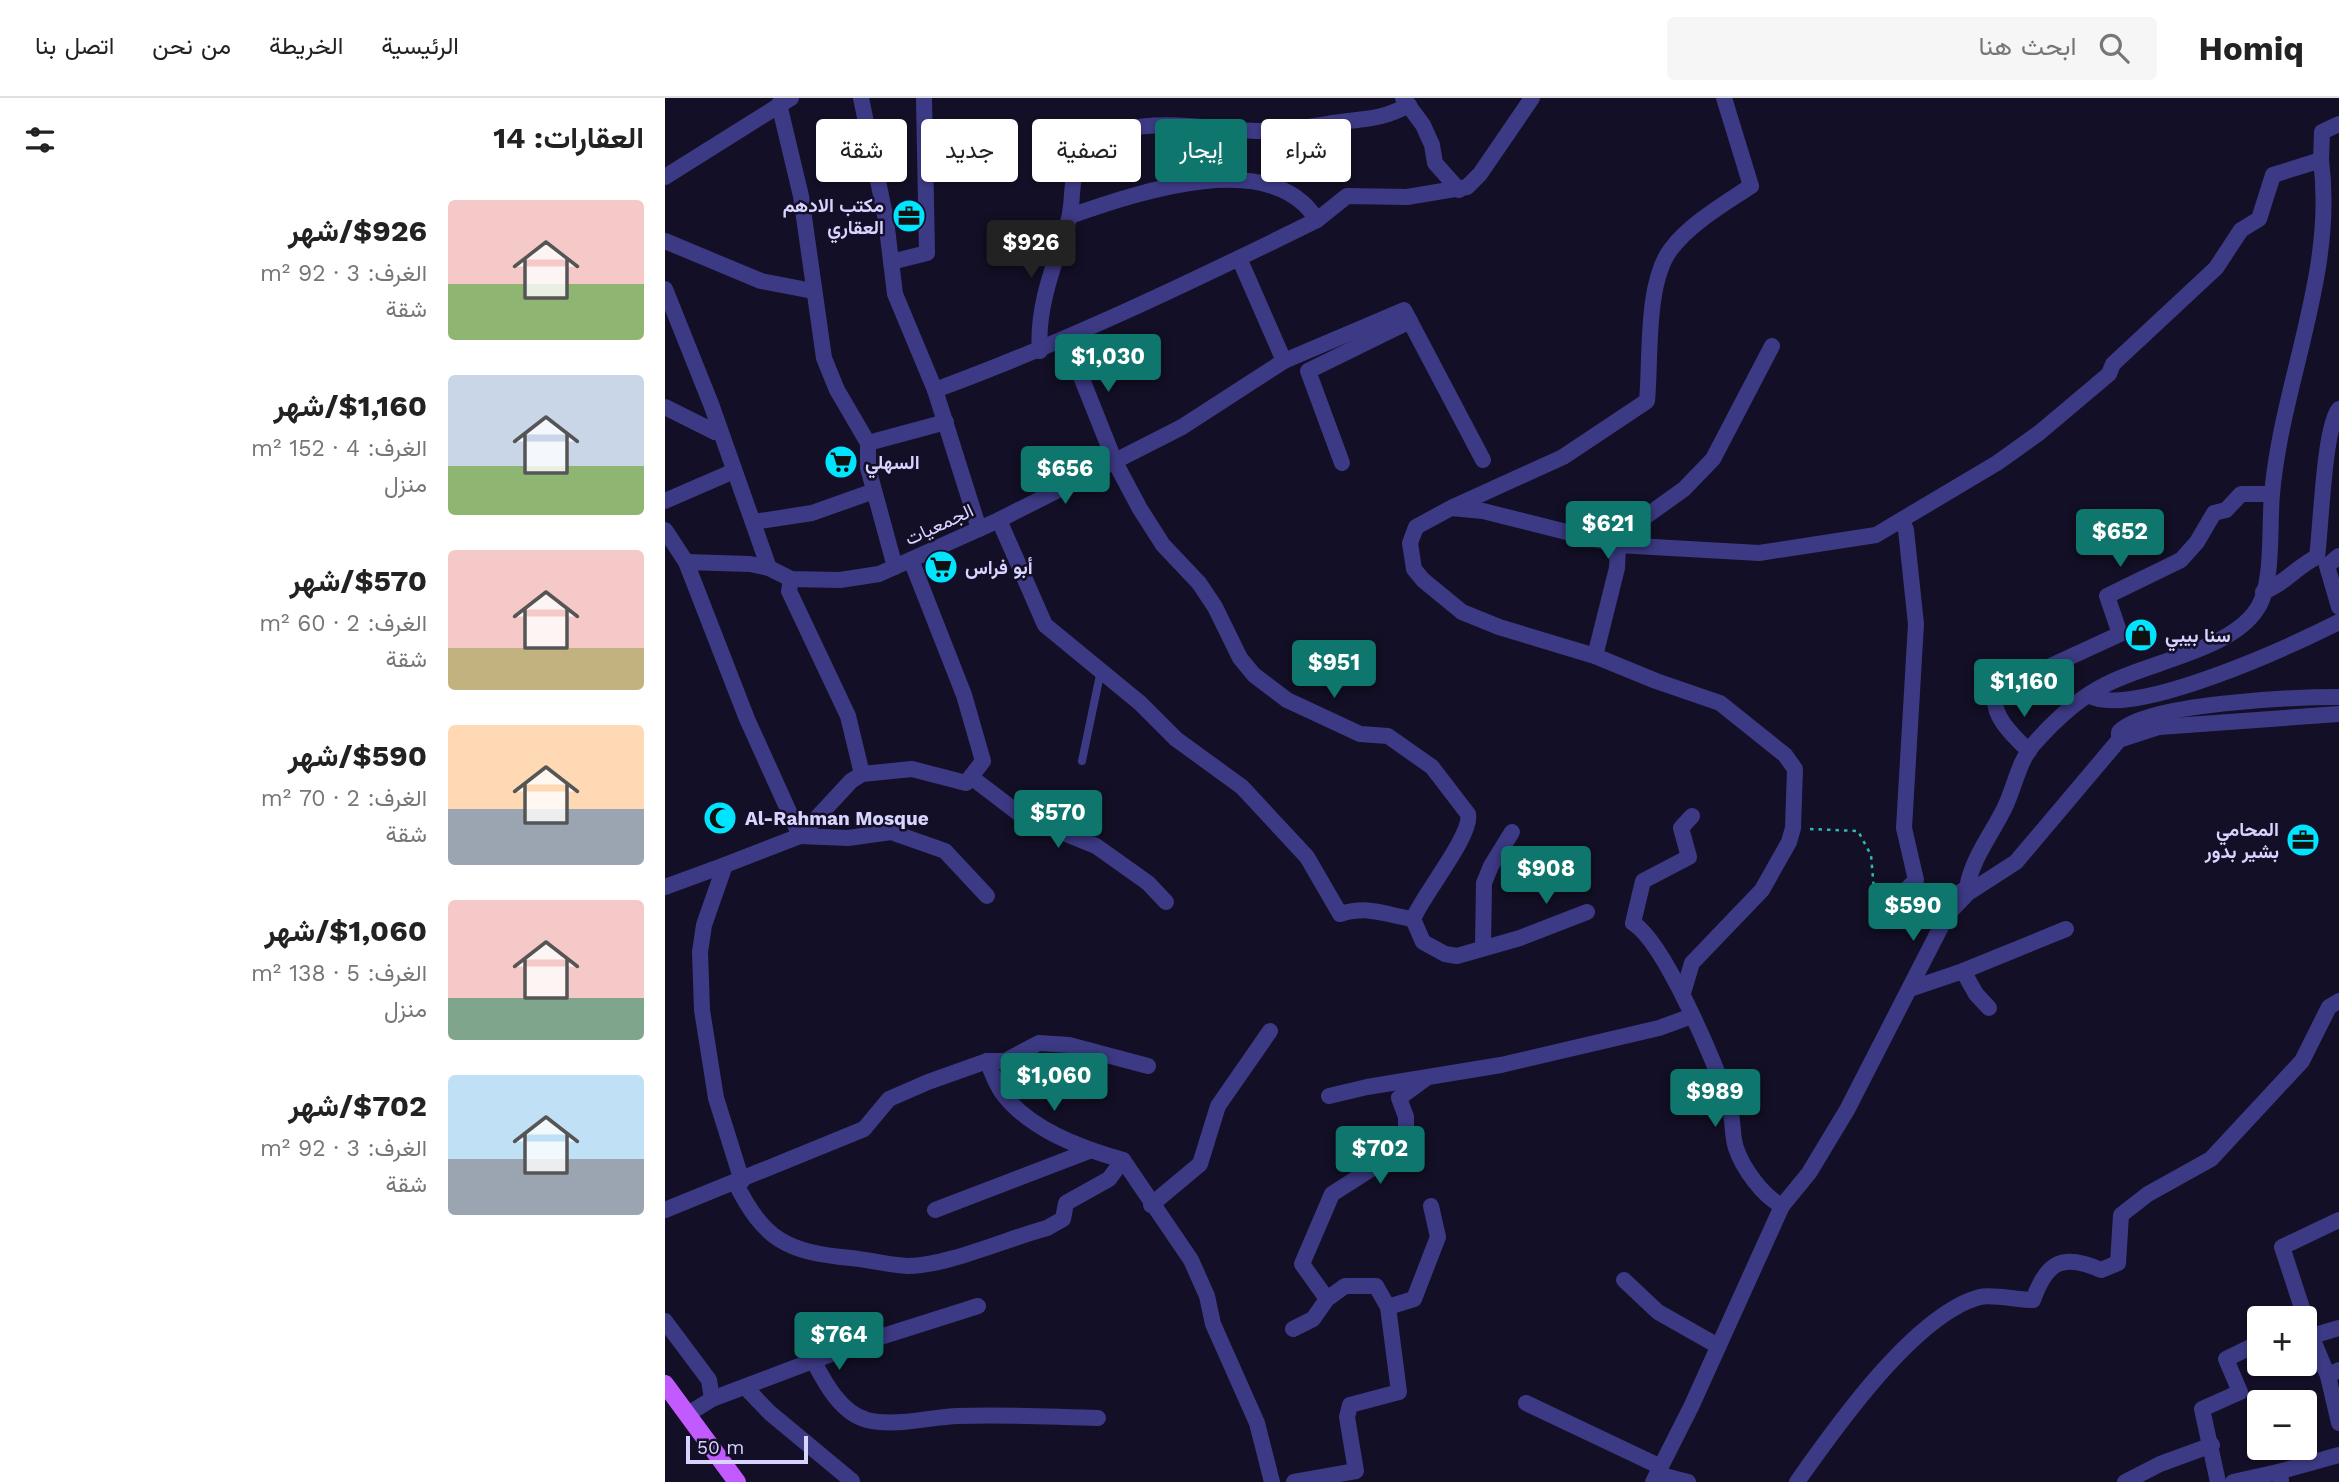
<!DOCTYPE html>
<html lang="ar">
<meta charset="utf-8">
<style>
body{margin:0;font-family:"Work Sans",Vazirmatn,sans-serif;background:#f6f6f6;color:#222;direction:rtl;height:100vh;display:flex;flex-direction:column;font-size:26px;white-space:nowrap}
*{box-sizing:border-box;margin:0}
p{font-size:23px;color:#767676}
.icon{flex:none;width:38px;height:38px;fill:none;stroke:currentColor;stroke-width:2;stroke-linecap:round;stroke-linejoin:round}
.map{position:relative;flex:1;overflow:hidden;direction:ltr}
.drawer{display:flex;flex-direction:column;background:#fff;width:665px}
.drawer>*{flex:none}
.banner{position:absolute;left:21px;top:21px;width:665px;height:63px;direction:rtl;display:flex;gap:14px}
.controls{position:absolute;left:1582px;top:1208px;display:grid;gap:14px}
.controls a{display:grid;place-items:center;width:70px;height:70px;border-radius:7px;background:#fff;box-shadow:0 2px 5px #0004;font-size:35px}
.scale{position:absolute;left:21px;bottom:18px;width:122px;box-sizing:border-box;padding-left:7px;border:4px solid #d9d4ff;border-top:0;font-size:19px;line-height:24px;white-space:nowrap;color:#d9d4ff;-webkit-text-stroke:5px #130f26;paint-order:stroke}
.price{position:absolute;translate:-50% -60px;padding:0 16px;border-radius:7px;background:#0f766e;color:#fff;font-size:23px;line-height:46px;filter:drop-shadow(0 2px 4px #0008)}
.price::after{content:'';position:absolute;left:50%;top:42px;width:21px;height:16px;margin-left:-10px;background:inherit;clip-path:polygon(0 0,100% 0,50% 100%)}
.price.current{background:#222;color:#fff}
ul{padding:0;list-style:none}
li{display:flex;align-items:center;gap:21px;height:175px;padding:0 21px}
li span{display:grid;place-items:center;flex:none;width:196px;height:140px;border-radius:7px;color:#555}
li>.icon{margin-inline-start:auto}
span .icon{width:84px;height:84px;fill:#fffc;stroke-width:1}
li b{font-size:30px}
h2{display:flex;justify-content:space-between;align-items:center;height:84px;padding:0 21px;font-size:30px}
.pill{padding:0 24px;border-radius:7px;background:#fff;box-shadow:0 2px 5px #0004;font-size:24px;line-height:63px}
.pill.current{background:#0f766e;color:#fff}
header{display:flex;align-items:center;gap:42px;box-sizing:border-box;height:98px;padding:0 35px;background:#fff;border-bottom:2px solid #e0e0e0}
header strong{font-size:33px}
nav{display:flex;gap:38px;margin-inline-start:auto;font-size:24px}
.search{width:490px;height:63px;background:#f6f6f6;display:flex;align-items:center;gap:18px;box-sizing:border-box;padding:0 24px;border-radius:7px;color:#767676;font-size:26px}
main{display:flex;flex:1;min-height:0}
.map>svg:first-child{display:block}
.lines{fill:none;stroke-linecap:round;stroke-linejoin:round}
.path{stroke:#2fb8b0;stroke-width:2.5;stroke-dasharray:3.5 5;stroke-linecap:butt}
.lane{stroke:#3d3a85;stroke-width:8}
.street{stroke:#3d3a85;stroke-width:16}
.primary{stroke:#c25bff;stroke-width:18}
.labels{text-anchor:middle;stroke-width:5;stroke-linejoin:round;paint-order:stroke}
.poi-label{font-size:19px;font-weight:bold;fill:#d9d4ff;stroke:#130f26;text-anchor:start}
.street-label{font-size:19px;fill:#d9d4ff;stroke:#130f26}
</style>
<header>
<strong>Homiq</strong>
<div class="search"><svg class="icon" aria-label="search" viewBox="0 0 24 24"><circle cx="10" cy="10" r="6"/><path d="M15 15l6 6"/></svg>ابحث هنا</div>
<nav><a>الرئيسية</a><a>الخريطة</a><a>من نحن</a><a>اتصل بنا</a></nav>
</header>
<main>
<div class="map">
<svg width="1674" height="1384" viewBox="0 0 1674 1384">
<rect width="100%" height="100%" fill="#130f26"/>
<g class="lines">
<path class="path" d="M 1145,731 L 1193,733 L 1206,757 L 1209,792 L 1221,793"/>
<path class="lane" d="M 417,663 L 436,572"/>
<g class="street">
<path d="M 196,0 L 221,122 L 230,196 L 270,292 L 314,431"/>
<path d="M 738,0 L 758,27 L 767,47 L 770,65 L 794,92"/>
<path d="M 114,6 L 136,98 L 159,260 L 172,292 L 203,345 L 203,370 L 230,469"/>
<path d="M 0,79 L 126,0"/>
<path d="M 405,118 C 469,96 606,47 652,122"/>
<path d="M 0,143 L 96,183 L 148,193"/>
<path d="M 574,160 L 619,263"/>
<path d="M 226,164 L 262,155 L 259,0"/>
<path d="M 0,191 L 46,306 L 104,470"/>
<path d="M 401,241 L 450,364 L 475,411 L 498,447 L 534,485 L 550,509 L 575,560 L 589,577 L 622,602 L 695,636 L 723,638 L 767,669 L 803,716 C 808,736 759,795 748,821 L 758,844 L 780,856 L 792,858 L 855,840 L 922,814"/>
<path d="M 375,253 C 371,210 390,164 403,124 C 410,102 403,77 418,58 C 456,9 541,33 594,33 C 620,33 643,29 668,25 C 700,20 714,23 744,7"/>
<path d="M 270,292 C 401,244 526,184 652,122 L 682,98 L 742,99 L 802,89 L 815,76 L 867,0"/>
<path d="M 0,309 L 50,334 L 55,333"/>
<path d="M 203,345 L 281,324"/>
<path d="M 677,365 L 643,273 L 745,223"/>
<path d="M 0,403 L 69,373"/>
<path d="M 788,409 L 898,359 L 982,303 C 986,262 980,185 1006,151 C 1026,125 1059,106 1086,88 L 1059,0"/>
<path d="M 334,422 L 380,527 L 475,605 L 511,641 L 577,689 L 642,759 L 675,816 C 706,807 719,817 748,821"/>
<path d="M 1237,422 L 1241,432 L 1251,526 L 1239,730 L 1251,782 L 1238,795 L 1263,814 L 1282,817"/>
<path d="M 89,424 L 147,415 L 209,393"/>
<path d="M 0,432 L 21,464"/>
<path d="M 1674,458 L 1662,468 L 1674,509"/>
<path d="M 1652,459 C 1656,430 1659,328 1674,311"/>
<path d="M 126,481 L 124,493 L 183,618 L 197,676 L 186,683 L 135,738"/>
<path d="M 1598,494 C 1620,486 1632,468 1652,459"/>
<path d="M 930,558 L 952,470 L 953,447 L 980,419 L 1019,391 L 1048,361 L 1107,248"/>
<path d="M 1425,598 C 1469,621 1628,547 1674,524"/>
<path d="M 1454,642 L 1454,634 C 1480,605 1631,599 1674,599"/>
<path d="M 1364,653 C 1348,638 1324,616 1331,593 L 1455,536 L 1442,498 L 1516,462 L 1532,444 L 1549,415 L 1561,412 L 1576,396 L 1607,396"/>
<path d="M 197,676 L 247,671 L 301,685 L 318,663 L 299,597 L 246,462"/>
<path d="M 306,679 L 357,718 L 431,748 L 483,785 L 501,804"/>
<path d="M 1027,718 L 1016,730 L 1024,759 L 978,783 L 968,825 C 1000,845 1049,963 1063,1003 C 1069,1018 1066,1035 1071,1050 C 1078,1071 1098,1098 1117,1108"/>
<path d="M 135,738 L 183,740 L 226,734 L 280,753 L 322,798"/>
<path d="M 0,789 L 60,767"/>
<path d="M 1292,796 L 1302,790 C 1307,760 1327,736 1340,709 C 1350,688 1353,665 1368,647 C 1388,624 1415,599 1442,586 C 1484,564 1566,552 1592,511 C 1609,487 1604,426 1607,396 C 1617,283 1671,176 1656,62"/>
<path d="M 818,849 L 819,785 L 826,768 L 847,734"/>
<path d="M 1298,873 L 1311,896 L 1324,910"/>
<path d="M 1248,890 L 1298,873 L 1401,831"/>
<path d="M 1018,895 L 1027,865 L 1097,792 L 1124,744 L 1128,730 L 1130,671 L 1120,657 L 1055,605 L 991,583 L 930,558 L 834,529 L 797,514 L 758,482 L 749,471 L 745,445 L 751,429 L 786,410 L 818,413 L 953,447 L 1094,455 L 1211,437 L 1332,365 L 1374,335 L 1444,276 L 1448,266 L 1551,170 L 1576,132 L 1594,121 L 1608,77 L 1656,62 L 1657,34 L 1674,26"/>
<path d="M 322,963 C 326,972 330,984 336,993 C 363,1031 415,1050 458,1062 L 526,1162 L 542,1198 L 548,1226 L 592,1325 L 607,1384"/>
<path d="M 664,998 L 702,989 L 836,967 L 994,930 L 1027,918"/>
<path d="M 77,1083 L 51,1000 L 37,912 L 35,854 L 39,827 L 60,767 L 135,738 L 82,621 L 21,464 L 85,466 L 104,470 L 126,481 L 175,482 L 214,476 L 334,422 L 517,329 L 619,263 L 739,212 L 818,362"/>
<path d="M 70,1084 C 99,1142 121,1154 186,1160 C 205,1162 224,1167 243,1168 C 281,1168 344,1140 382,1130 L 398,1121 L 401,1105 L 444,1081 L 458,1062"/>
<path d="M 486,1107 L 535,1066 L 553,1008 L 605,933"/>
<path d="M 0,1112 L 199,1031 L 224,1001 L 263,984 L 322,963 L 340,963 L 374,945 L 404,947 L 483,968"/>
<path d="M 270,1112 L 424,1053"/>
<path d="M 959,1182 L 993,1214 L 1053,1248"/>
<path d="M 662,1201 L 637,1166 L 667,1096 L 717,1064 L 741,1059 L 741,1019 L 734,1000 L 760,981"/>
<path d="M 1641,1222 L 1617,1149 L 1674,1122"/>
<path d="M 0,1223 L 44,1282 L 47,1301"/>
<path d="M 1640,1223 L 1663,1278 L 1674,1272"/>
<path d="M 628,1231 L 648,1221 L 662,1201 L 680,1188 L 711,1188 L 723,1209"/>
<path d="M 1647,1238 L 1674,1230"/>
<path d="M 149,1264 C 160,1285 176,1315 202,1322 C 231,1329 264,1319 293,1318 C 340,1316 387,1319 433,1320"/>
<path d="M 1663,1278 L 1674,1325"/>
<path d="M 80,1289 L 105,1315 L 187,1383"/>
<path d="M 861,1305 L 996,1369"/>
<path d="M 23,1316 L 47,1301 L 190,1247 L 313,1208"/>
<path d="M 1613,1374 L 1674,1357"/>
<path d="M 992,1376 L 1023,1384"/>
<path d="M 629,1384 L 691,1373 L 682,1319 L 685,1307 L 734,1294 L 723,1209 L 749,1201 L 773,1139 L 766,1108"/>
<path d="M 988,1384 L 1026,1309 L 1117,1108 L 1144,1075 L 1182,1012 L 1282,817 L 1303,795 L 1351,764 L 1454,642 L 1494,629 L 1674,616"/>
<path d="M 1132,1384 C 1170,1330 1250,1216 1315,1199 C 1326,1196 1354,1202 1368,1202 C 1382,1163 1398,1155 1436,1172 L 1453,1165 L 1456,1117 L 1483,1096 L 1546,1061 L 1637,963 L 1664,909 L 1674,903"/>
<path d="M 1460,1384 L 1495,1366 L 1547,1347"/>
<path d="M 1553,1384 L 1537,1311 L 1575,1294 L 1561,1261 L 1594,1245"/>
<path d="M 1568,1384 L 1613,1374 L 1616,1382"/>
</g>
<path class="primary" d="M 0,1286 L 72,1384"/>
</g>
<defs>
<symbol id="office-disc" viewBox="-11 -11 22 22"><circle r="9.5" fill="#00e5ff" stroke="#130f26"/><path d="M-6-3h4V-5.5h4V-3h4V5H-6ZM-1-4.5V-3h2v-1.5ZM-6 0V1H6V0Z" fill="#111"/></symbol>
<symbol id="supermarket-disc" viewBox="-11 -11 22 22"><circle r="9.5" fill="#00e5ff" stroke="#130f26"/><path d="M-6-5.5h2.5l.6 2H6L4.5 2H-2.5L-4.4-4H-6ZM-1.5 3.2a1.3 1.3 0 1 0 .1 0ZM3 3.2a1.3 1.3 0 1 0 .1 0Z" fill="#111"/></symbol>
<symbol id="shop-disc" viewBox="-11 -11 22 22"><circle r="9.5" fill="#00e5ff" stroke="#130f26"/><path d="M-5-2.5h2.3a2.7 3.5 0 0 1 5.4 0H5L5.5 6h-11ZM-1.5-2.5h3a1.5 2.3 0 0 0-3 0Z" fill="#111"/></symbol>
<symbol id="mosque-disc" viewBox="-11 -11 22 22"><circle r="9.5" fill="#00e5ff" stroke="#130f26"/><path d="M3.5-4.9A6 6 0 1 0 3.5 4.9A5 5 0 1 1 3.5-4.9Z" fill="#111"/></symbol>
</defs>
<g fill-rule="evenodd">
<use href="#office-disc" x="225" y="99" width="38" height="38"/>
<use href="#supermarket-disc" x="157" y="345" width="38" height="38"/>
<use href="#supermarket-disc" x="257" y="450" width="38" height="38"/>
<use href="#shop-disc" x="1457" y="518" width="38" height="38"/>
<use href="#mosque-disc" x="36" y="701" width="38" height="38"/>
<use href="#office-disc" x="1619" y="723" width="38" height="38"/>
</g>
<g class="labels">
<g class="poi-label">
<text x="219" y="114" text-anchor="end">مكتب الادهم<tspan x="219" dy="22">العقاري</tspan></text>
<text x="200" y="371">السهلي</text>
<text x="300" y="476">أبو فراس</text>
<text x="1500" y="544">سنا بيبي</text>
<text x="80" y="727">Al-Rahman Mosque</text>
<text x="1614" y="738" text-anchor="end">المحامي<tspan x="1614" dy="22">بشير بدور</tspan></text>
</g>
<g class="street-label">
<text transform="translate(274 426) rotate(-25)" y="7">الجمعيات</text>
</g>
</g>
</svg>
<div class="controls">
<a>+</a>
<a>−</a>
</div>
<div class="scale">50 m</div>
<b class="price current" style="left:366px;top:182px">$926</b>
<b class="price" style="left:443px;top:296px">$1,030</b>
<b class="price" style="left:400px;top:408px">$656</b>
<b class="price" style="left:943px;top:463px">$621</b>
<b class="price" style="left:1455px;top:471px">$652</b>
<b class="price" style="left:669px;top:602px">$951</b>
<b class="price" style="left:1359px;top:621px">$1,160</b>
<b class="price" style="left:393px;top:752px">$570</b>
<b class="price" style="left:881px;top:808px">$908</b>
<b class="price" style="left:1248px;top:845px">$590</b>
<b class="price" style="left:389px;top:1015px">$1,060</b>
<b class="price" style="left:1050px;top:1031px">$989</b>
<b class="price" style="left:715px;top:1088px">$702</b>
<b class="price" style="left:174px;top:1274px">$764</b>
<div class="banner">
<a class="pill">شراء</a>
<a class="pill current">إيجار</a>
<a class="pill">تصفية</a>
<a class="pill">جديد</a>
<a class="pill">شقة</a>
</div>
</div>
<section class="drawer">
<h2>العقارات: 14<svg class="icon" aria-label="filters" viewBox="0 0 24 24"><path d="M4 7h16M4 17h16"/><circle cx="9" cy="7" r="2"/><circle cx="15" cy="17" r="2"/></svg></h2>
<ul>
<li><span style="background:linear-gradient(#f6c9c9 60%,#8fb573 0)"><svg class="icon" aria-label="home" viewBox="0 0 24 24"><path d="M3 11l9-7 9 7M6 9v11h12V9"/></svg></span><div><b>$926/شهر</b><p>الغرف: 3 · 92 m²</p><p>شقة</p></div></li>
<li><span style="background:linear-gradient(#c9d6e8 65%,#8fb573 0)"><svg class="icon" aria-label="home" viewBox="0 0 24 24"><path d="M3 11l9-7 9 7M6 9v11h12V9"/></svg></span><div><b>$1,160/شهر</b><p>الغرف: 4 · 152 m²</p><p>منزل</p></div></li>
<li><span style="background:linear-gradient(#f6c9c9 70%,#c2b280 0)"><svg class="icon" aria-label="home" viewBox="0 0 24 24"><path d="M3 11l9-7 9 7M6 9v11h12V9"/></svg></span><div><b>$570/شهر</b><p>الغرف: 2 · 60 m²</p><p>شقة</p></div></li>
<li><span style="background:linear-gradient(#ffd9b3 60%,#9aa5b1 0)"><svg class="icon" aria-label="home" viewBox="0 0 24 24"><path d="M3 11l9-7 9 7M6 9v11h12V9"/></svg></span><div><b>$590/شهر</b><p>الغرف: 2 · 70 m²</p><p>شقة</p></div></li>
<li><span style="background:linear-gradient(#f6c9c9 70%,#7fa58c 0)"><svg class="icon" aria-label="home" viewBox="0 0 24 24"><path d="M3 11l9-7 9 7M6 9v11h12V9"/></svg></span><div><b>$1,060/شهر</b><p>الغرف: 5 · 138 m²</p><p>منزل</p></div></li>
<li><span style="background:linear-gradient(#bfe0f5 60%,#9aa5b1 0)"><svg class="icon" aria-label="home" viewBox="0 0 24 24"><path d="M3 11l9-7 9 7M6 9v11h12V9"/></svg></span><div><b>$702/شهر</b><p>الغرف: 3 · 92 m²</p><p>شقة</p></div></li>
</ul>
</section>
</main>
